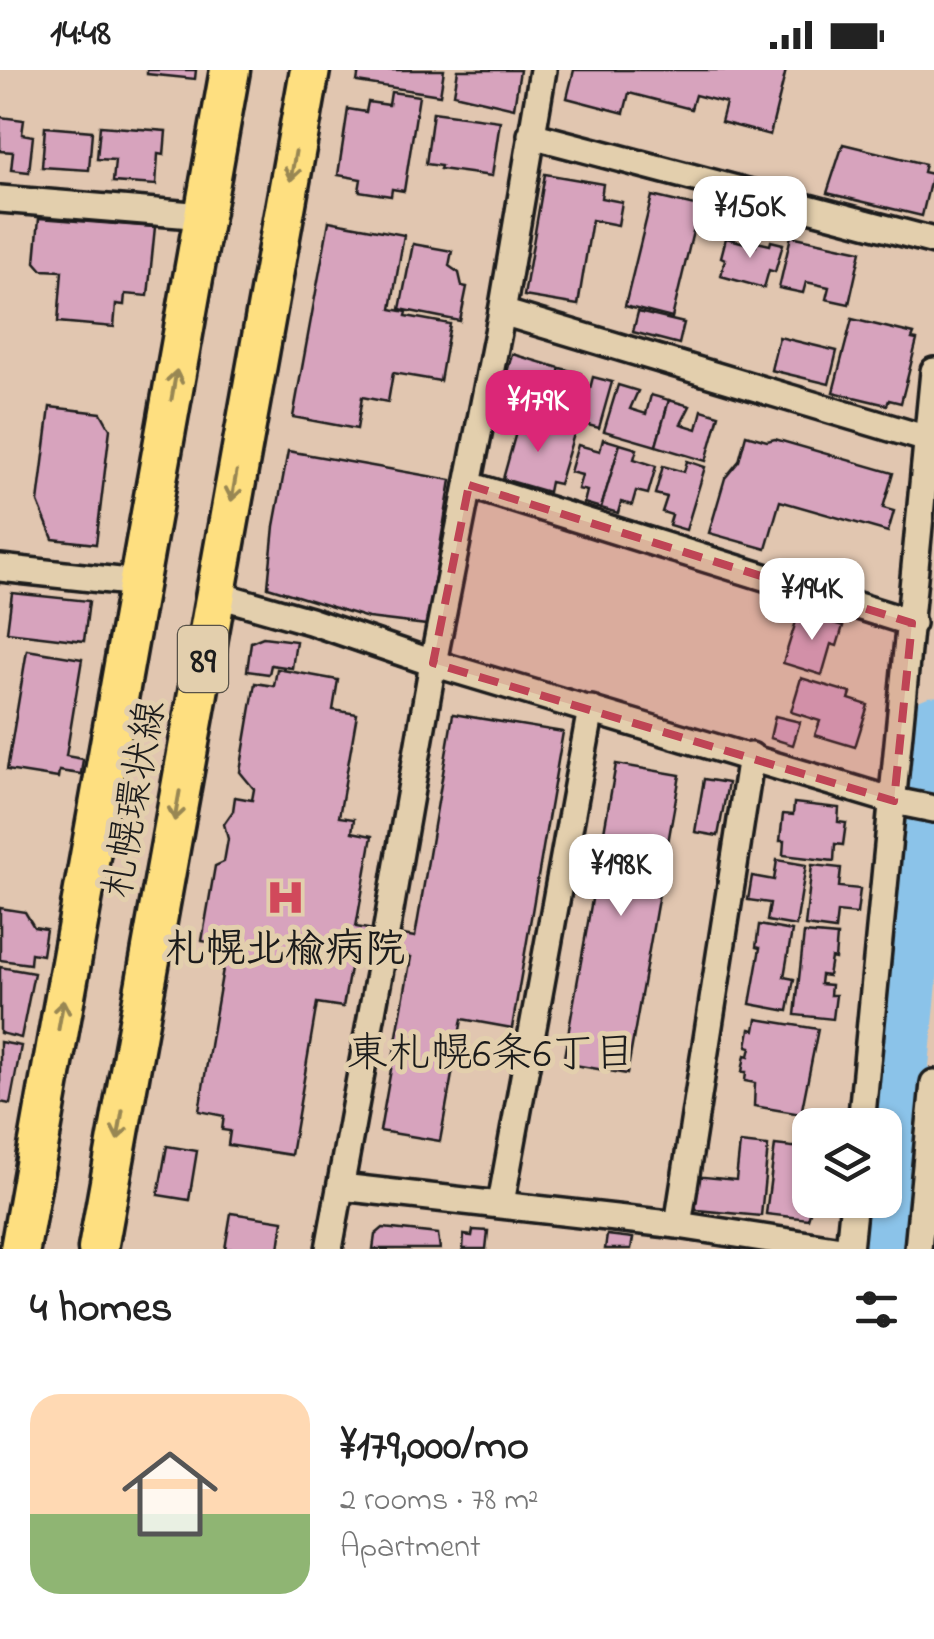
<!DOCTYPE html>
<meta charset="utf-8">
<style>
body{margin:0;font-family:"Indie Flower","Klee One",sans-serif;background:#f6f6f6;color:#222;height:100vh;display:flex;flex-direction:column;font-size:38px;white-space:nowrap}
*{box-sizing:border-box;margin:0}
p{font-size:32px;color:#767676}
.icon{flex:none;width:55px;height:55px;fill:none;stroke:currentColor;stroke-width:2;stroke-linecap:round;stroke-linejoin:round}
.map{position:relative;height:1179px;overflow:hidden}
.drawer{display:flex;flex-direction:column;background:#fff;flex:1}
.drawer>*{flex:none}
.controls{position:absolute;left:792px;top:1038px;display:grid;gap:20px}
.controls a{display:grid;place-items:center;width:110px;height:110px;border-radius:20px;background:#fff;box-shadow:0 2px 8px #0004;font-size:50px}
.price{position:absolute;translate:-50% -85px;padding:0 22px;border-radius:20px;background:#fff;color:#222;font-size:32px;line-height:65px;filter:drop-shadow(0 2px 5px #0008)}
.price::after{content:'';position:absolute;left:50%;top:60px;width:30px;height:22px;margin-left:-15px;background:inherit;clip-path:polygon(0 0,100% 0,50% 100%)}
.price.active{background:#db2777;color:#fff}
ul{padding:0;list-style:none}
li{display:flex;align-items:center;gap:30px;height:250px;padding:0 30px}
li+li{border-top:2px solid #e0e0e0}
li span{display:grid;place-items:center;flex:none;width:280px;height:200px;border-radius:30px;color:#555}
li>.icon{margin-inline-start:auto}
span .icon{width:120px;height:120px;fill:#fffc;stroke-width:1}
li b{font-size:42px}
h2{display:flex;justify-content:space-between;align-items:center;height:120px;padding:0 30px;font-size:42px}
.status{display:flex;justify-content:space-between;align-items:center;height:70px;padding:0 50px;background:#fff;direction:ltr}
.status svg{height:28px;fill:currentColor}
.map>svg:first-child{display:block}
.lines{fill:none;stroke-linecap:round;stroke-linejoin:round}
.river{stroke:#8bc3e9;stroke-width:55}
.building{fill:#d7a3bd;stroke:#1c1c1c;stroke-width:2.5}
.street-casing{stroke:#1c1c1c;stroke-width:32}
.primary-casing{stroke:#1c1c1c;stroke-width:45}
.street{stroke:#e3cfad;stroke-width:25}
.primary{stroke:#fedf80;stroke-width:38}
.oneway{stroke:#988753}
.marked{fill:#bf4455;fill-opacity:0.2;stroke:#bf4455;stroke-width:8;stroke-dasharray:20 12;stroke-linejoin:round}
.labels{text-anchor:middle;stroke-width:10;stroke-linejoin:round;paint-order:stroke}
.shield{fill:#e3cfad;stroke:#585248;stroke-width:2.5}
.shield-label{font-size:38px;font-weight:bold;fill:#1c1c1c}
.street-label{font-size:40px;fill:#1c1c1c;stroke:#e3cfad}
.poi-label{font-size:40px;font-weight:bold;fill:#1c1c1c;stroke:#e3cfad}
.neighbourhood-label{font-size:42px;fill:#1c1c1c;stroke:#e3cfad}
</style>
<div class="status"><b>14:48</b><svg viewBox="0 0 49 12"><path d="M0 12V9h3v3zM5 12V6h3v6zM10 12V3h3v9zM15 12V0h3v12zM26 1h20v11H26zM47 4h2v5h-2z"/></svg></div>
<div class="map">
<svg width="934" height="1179" viewBox="0 0 934 1179">
<rect width="100%" height="100%" fill="#e1c6b0"/>
<filter id="ink" filterUnits="userSpaceOnUse"><feTurbulence type="fractalNoise" baseFrequency=".01" numOctaves="2"/><feDisplacementMap in="SourceGraphic" scale="20" xChannelSelector="R" yChannelSelector="G"/><feConvolveMatrix kernelMatrix="1 2 1 2 8 2 1 2 1" color-interpolation-filters="sRGB"/></filter>
<g filter="url(#ink)">
<g class="lines">
<path class="river" d="M 884,1179 L 934,654"/>
</g>
<g class="building">
<path d="M 147,0 L 196,0 L 195,9 L 147,4 Z"/>
<path d="M 359,0 L 444,0 L 440,25 L 357,12 Z"/>
<path d="M 458,0 L 520,0 L 514,38 L 454,24 Z"/>
<path d="M 574,0 L 786,0 L 770,65 L 721,52 L 726,33 L 695,25 L 691,39 L 629,23 L 624,43 L 567,28 Z"/>
<path d="M 391,22 L 419,26 L 404,121 L 392,119 L 391,126 L 359,121 L 361,109 L 338,105 L 348,39 L 366,42 L 368,32 L 389,35 Z"/>
<path d="M 433,42 L 500,51 L 492,106 L 440,99 L 441,96 L 426,94 Z"/>
<path d="M 0,47 L 24,50 L 22,64 L 33,66 L 29,102 L 11,100 L 13,82 L 0,81 Z"/>
<path d="M 100,56 L 166,61 L 164,85 L 158,84 L 156,115 L 113,112 L 115,90 L 97,89 Z"/>
<path d="M 45,57 L 92,61 L 89,100 L 42,97 Z"/>
<path d="M 843,74 L 925,94 L 923,102 L 932,104 L 922,146 L 827,123 Z"/>
<path d="M 545,104 L 603,114 L 601,128 L 622,132 L 618,155 L 592,150 L 578,235 L 524,226 Z"/>
<path d="M 652,126 L 699,137 L 672,248 L 625,236 Z"/>
<path d="M 39,148 L 155,157 L 148,226 L 125,224 L 124,235 L 116,234 L 114,257 L 58,252 L 62,201 L 42,200 L 35,192 Z"/>
<path d="M 329,151 L 404,165 L 391,239 L 407,242 L 406,246 L 450,254 L 440,311 L 393,303 L 388,332 L 362,327 L 357,359 L 293,347 Z"/>
<path d="M 791,166 L 861,181 L 849,234 L 826,229 L 829,217 L 806,212 L 803,223 L 779,218 Z"/>
<path d="M 726,168 L 756,176 L 757,172 L 770,175 L 771,171 L 783,174 L 775,202 L 769,200 L 764,218 L 721,206 L 725,189 L 721,187 Z"/>
<path d="M 413,174 L 452,181 L 449,196 L 459,203 L 462,216 L 467,217 L 460,251 L 400,239 Z"/>
<path d="M 638,242 L 684,253 L 679,274 L 633,262 Z"/>
<path d="M 852,249 L 914,264 L 912,269 L 917,270 L 901,333 L 889,330 L 887,335 L 833,322 Z"/>
<path d="M 779,267 L 837,281 L 829,314 L 771,300 Z"/>
<path d="M 512,284 L 560,298 L 549,337 L 537,334 L 534,344 L 513,338 L 520,314 L 505,310 Z"/>
<path d="M 560,298 L 580,303 L 572,322 L 588,326 L 593,307 L 612,312 L 599,358 L 547,344 Z"/>
<path d="M 618,315 L 638,321 L 630,339 L 646,344 L 651,325 L 669,330 L 656,376 L 604,361 Z"/>
<path d="M 669,330 L 690,336 L 681,354 L 697,359 L 702,340 L 719,345 L 706,391 L 656,376 Z"/>
<path d="M 50,337 L 101,343 L 110,359 L 96,474 L 53,469 L 38,432 Z"/>
<path d="M 520,348 L 574,364 L 559,414 L 550,412 L 548,422 L 503,409 Z"/>
<path d="M 746,365 L 767,371 L 775,369 L 893,403 L 883,438 L 894,441 L 888,462 L 780,431 L 766,479 L 709,463 L 725,408 L 739,391 Z"/>
<path d="M 603,369 L 620,374 L 601,438 L 584,433 L 587,421 L 578,419 L 582,405 L 570,402 L 578,375 L 600,381 Z"/>
<path d="M 620,374 L 637,379 L 634,389 L 656,396 L 648,424 L 636,421 L 632,435 L 621,432 L 618,443 L 601,438 Z"/>
<path d="M 288,381 L 451,410 L 427,555 L 368,548 L 268,517 L 274,456 Z"/>
<path d="M 687,391 L 705,397 L 686,460 L 669,455 L 672,445 L 662,442 L 667,427 L 655,424 L 663,396 L 684,402 Z"/>
<path d="M 12,523 L 89,531 L 84,571 L 7,562 Z"/>
<path d="M 799,542 L 843,556 L 837,576 L 831,574 L 822,605 L 783,593 Z"/>
<path d="M 263,567 L 296,571 L 292,598 L 271,595 L 269,604 L 247,601 L 251,572 Z"/>
<path d="M 27,580 L 82,589 L 66,686 L 83,689 L 81,704 L 59,701 L 58,708 L 7,700 Z"/>
<path d="M 277,599 L 338,610 L 333,640 L 357,644 L 339,747 L 354,749 L 352,762 L 372,766 L 356,857 L 415,867 L 453,644 L 563,662 L 512,958 L 462,949 L 440,1071 L 380,1061 L 411,887 L 354,877 L 343,937 L 317,933 L 291,1085 L 228,1075 L 230,1061 L 222,1060 L 224,1046 L 199,1041 L 227,875 L 202,871 L 215,796 L 224,792 L 228,769 L 224,754 L 233,741 L 235,727 L 252,730 L 254,719 L 240,702 L 255,613 L 274,616 Z"/>
<path d="M 801,608 L 851,623 L 849,629 L 868,635 L 855,677 L 815,665 L 820,651 L 791,642 Z"/>
<path d="M 775,646 L 800,652 L 793,675 L 770,668 Z"/>
<path d="M 616,694 L 680,705 L 627,1004 L 563,993 Z"/>
<path d="M 704,709 L 728,713 L 718,766 L 695,762 Z"/>
<path d="M 794,733 L 839,738 L 838,752 L 846,753 L 843,775 L 835,774 L 834,791 L 783,785 L 784,771 L 780,771 L 783,744 L 793,745 Z"/>
<path d="M 777,790 L 806,795 L 796,856 L 767,851 L 770,833 L 748,830 L 752,806 L 774,810 Z"/>
<path d="M 812,795 L 841,798 L 839,817 L 860,819 L 857,844 L 837,842 L 835,860 L 805,856 Z"/>
<path d="M 0,838 L 25,842 L 34,857 L 46,859 L 42,885 L 31,883 L 30,894 L 0,890 Z"/>
<path d="M 759,855 L 792,861 L 784,907 L 794,909 L 788,941 L 750,934 L 760,878 L 756,877 Z"/>
<path d="M 804,863 L 837,866 L 835,889 L 831,888 L 828,906 L 821,905 L 820,914 L 831,915 L 830,925 L 836,925 L 833,949 L 795,945 Z"/>
<path d="M 0,897 L 34,903 L 21,968 L 0,963 Z"/>
<path d="M 757,949 L 818,959 L 801,1044 L 754,1036 L 755,1013 L 745,1011 L 746,1002 L 742,1002 L 745,985 L 749,986 L 751,977 L 747,976 L 750,959 L 755,960 Z"/>
<path d="M 0,972 L 21,976 L 10,1034 L 0,1032 Z"/>
<path d="M 740,1073 L 768,1076 L 761,1146 L 697,1140 L 692,1129 L 694,1106 L 736,1110 Z"/>
<path d="M 775,1075 L 810,1079 L 810,1130 L 814,1130 L 808,1149 L 766,1144 Z"/>
<path d="M 167,1076 L 197,1081 L 189,1130 L 158,1125 Z"/>
<path d="M 231,1143 L 283,1151 L 279,1179 L 225,1179 Z"/>
<path d="M 383,1158 L 438,1164 L 440,1179 L 373,1179 L 375,1165 Z"/>
<path d="M 473,1160 L 488,1161 L 486,1179 L 463,1179 L 464,1165 L 472,1166 Z"/>
<path d="M 607,1165 L 633,1168 L 631,1179 L 605,1179 Z"/>
</g>
<g class="lines">
<defs>
<g id="street">
<path d="M 531,65 L 934,171"/>
<path d="M 0,129 L 204,146"/>
<path d="M 502,242 L 934,371"/>
<path d="M 469,415 L 912,553"/>
<path d="M 0,498 L 138,513"/>
<path d="M 215,524 L 310,551 L 433,593 L 894,731 L 934,739"/>
<path d="M 386,863 L 433,593 L 502,242 L 543,0"/>
<path d="M 861,1055 L 934,301"/>
<path d="M 341,1117 L 678,1155 L 835,1179"/>
<path d="M 501,1133 L 591,639"/>
<path d="M 678,1155 L 751,686"/>
<path d="M 329,1179 L 383,882"/>
<path d="M 849,1179 L 854,1130"/>
<path d="M 918,1179 L 934,1013"/>
</g>
<g id="primary">
<path d="M 20,1179 L 230,0"/>
<path d="M 98,1179 L 310,0"/>
</g>
</defs>
<use href="#street" class="street-casing"/>
<use href="#primary" class="primary-casing"/>
<use href="#street" class="street"/>
<use href="#primary" class="primary"/>
</g>
<defs><path id="oneway-shaft" d="M-6 0H5M1.5-3L5.5 0L1.5 3" fill="none" stroke-width="1.6" stroke-linecap="round" stroke-linejoin="round" transform="scale(2.5)"/></defs>
<g class="oneway">
<use href="#oneway-shaft" transform="translate(293 96) rotate(100)"/>
<use href="#oneway-shaft" transform="translate(174 315) rotate(-80)"/>
<use href="#oneway-shaft" transform="translate(234 416) rotate(100)"/>
<use href="#oneway-shaft" transform="translate(177 736) rotate(100)"/>
<use href="#oneway-shaft" transform="translate(61 945) rotate(-80)"/>
<use href="#oneway-shaft" transform="translate(120 1055) rotate(100)"/>
</g>
</g>
<path class="marked" d="M 469,415 L 912,553 L 894,731 L 433,593 Z"/>
<defs>
<symbol id="hospital-bare" viewBox="-9 -9 18 18"><path d="M-5-5h3v3.5h4V-5h3V5h-3V1.5h-4V5h-3Z" fill="#d1495b" stroke="#e3cfad" stroke-width="2.5" paint-order="stroke"/></symbol>
</defs>
<g fill-rule="evenodd">
<use href="#hospital-bare" x="258" y="800" width="55" height="55"/>
</g>
<g class="labels">
<rect class="shield" x="178" y="556" width="50" height="66" rx="8"/>
<g class="shield-label">
<text x="203" y="602">89</text>
</g>
<g class="street-label">
<text transform="translate(132 729) rotate(-80)" y="14">札幌環状線</text>
</g>
<g class="poi-label">
<text x="285" y="891">札幌北楡病院</text>
</g>
<g class="neighbourhood-label">
<text x="491" y="996">東札幌6条6丁目</text>
</g>
</g>
</svg>
<div class="controls">
<a><svg class="icon" aria-label="layers" viewBox="0 0 24 24"><path d="M12 4l9 5-9 5-9-5zM3 14l9 5 9-5"/></svg></a>
</div>
<b class="price" style="left:750px;top:191px">¥150K</b>
<b class="price active" style="left:538px;top:385px">¥179K</b>
<b class="price" style="left:812px;top:573px">¥194K</b>
<b class="price" style="left:621px;top:849px">¥198K</b>
</div>
<section class="drawer">
<h2>4 homes<svg class="icon" aria-label="filters" viewBox="0 0 24 24"><path d="M4 7h16M4 17h16"/><circle cx="9" cy="7" r="2"/><circle cx="15" cy="17" r="2"/></svg></h2>
<ul>
<li><span style="background:linear-gradient(#ffd9b3 60%,#8fb573 0)"><svg class="icon" aria-label="home" viewBox="0 0 24 24"><path d="M3 11l9-7 9 7M6 9v11h12V9"/></svg></span><div><b>¥179,000/mo</b><p>2 rooms · 78 m²</p><p>Apartment</p></div></li>
</ul>
</section>
